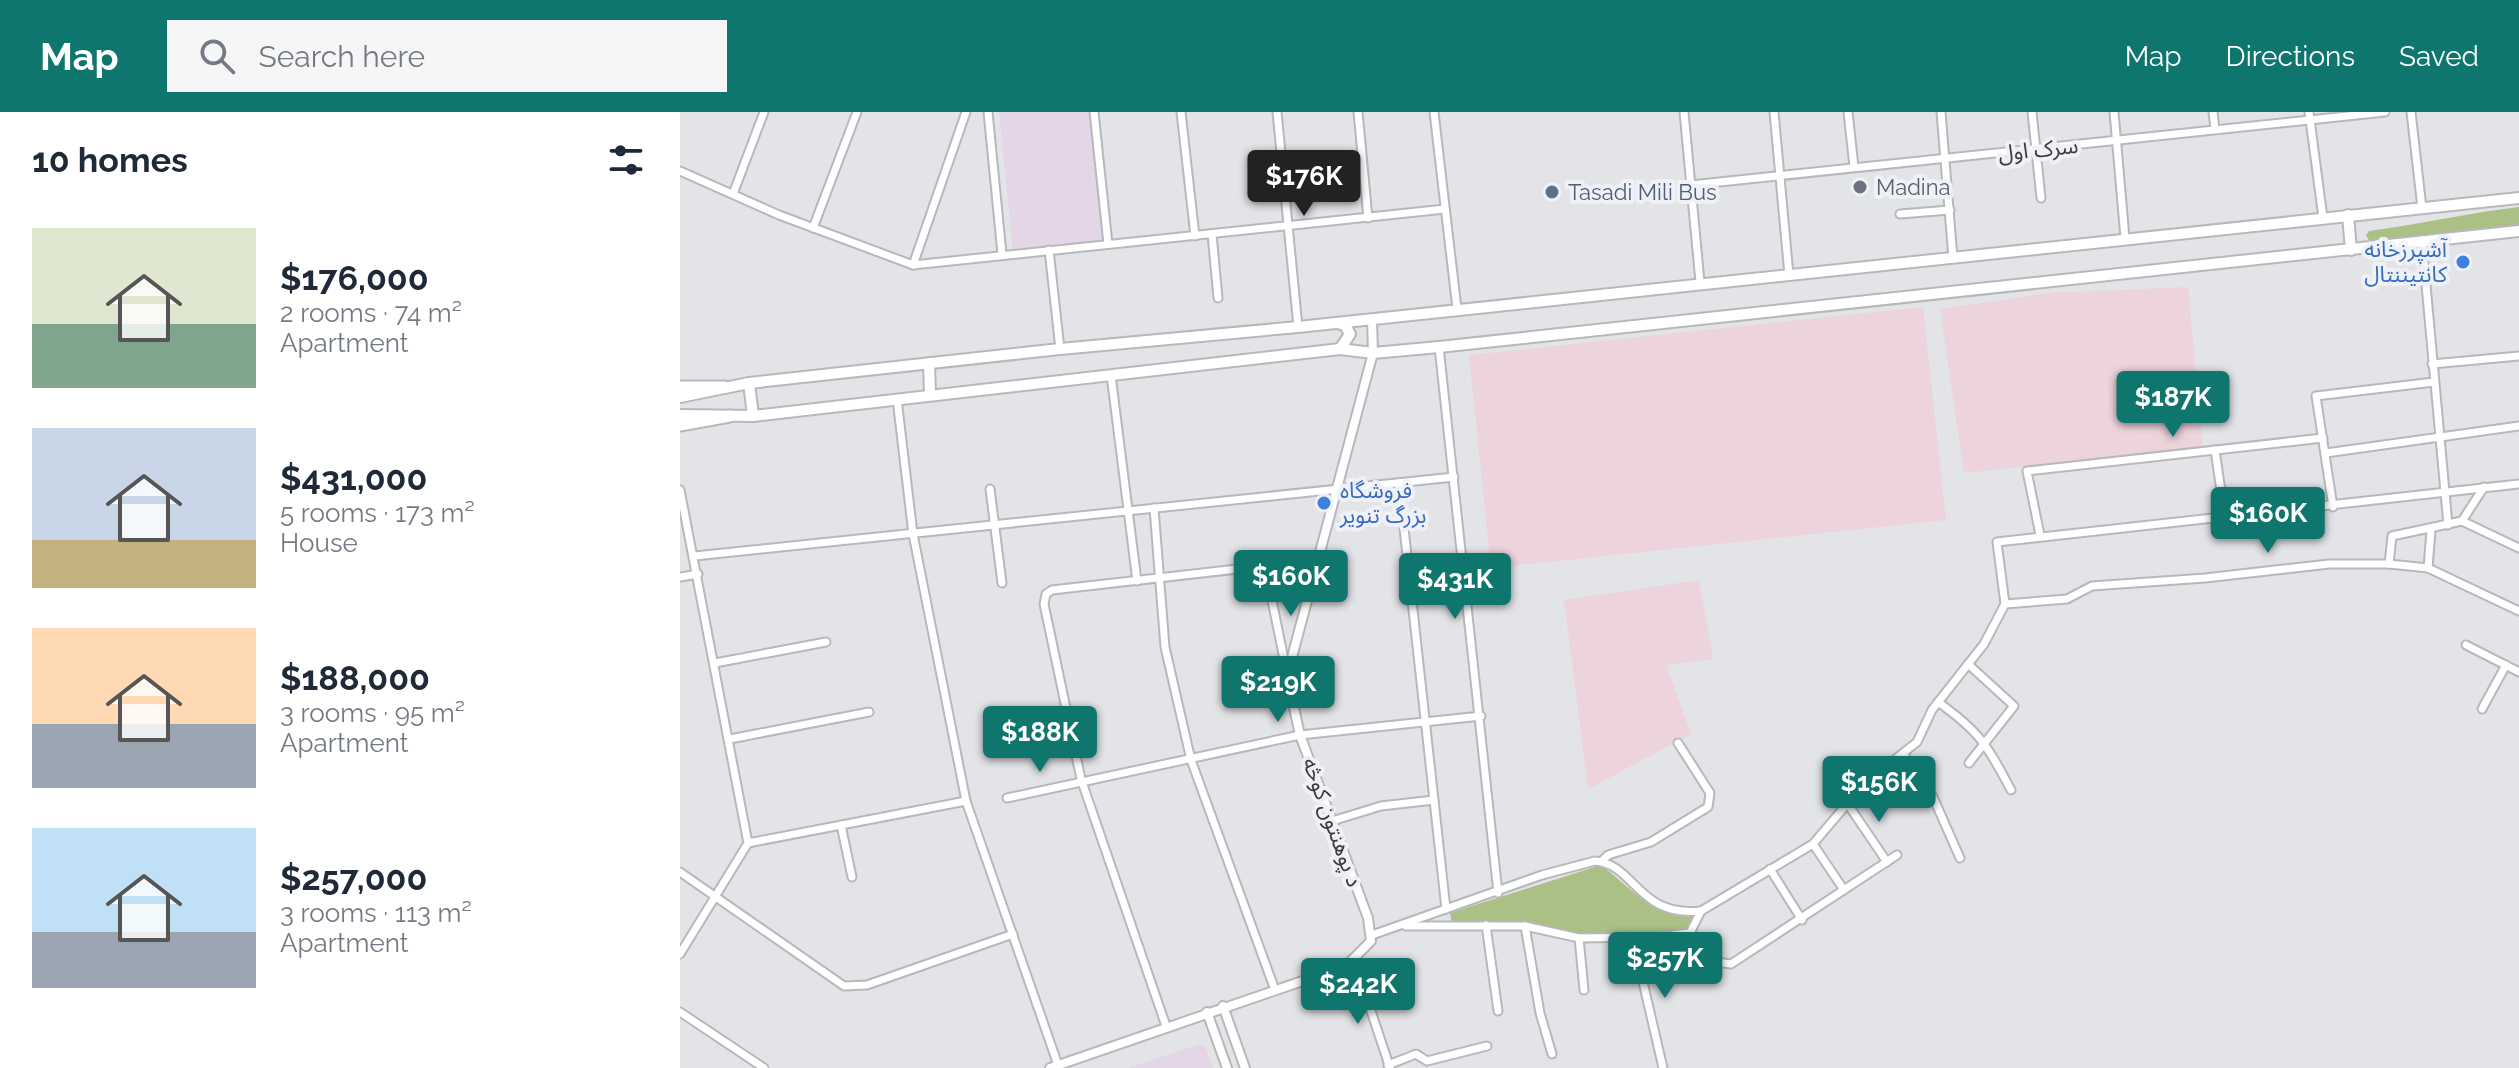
<!DOCTYPE html>
<meta charset="utf-8">
<style>
body{margin:0;font-family:Raleway,"Noto Sans Arabic",sans-serif;background:#f6f6f7;color:#1f2937;height:100vh;display:flex;flex-direction:column;font-size:30px;white-space:nowrap}
*{box-sizing:border-box;margin:0}
p{font-size:26px;color:#747a83}
.icon{flex:none;width:44px;height:44px;fill:none;stroke:currentColor;stroke-width:2;stroke-linecap:round;stroke-linejoin:round}
.map{position:relative;flex:1;overflow:hidden}
.sheet{display:flex;flex-direction:column;background:#fff;width:680px}
.sheet>*{flex:none}
.price{position:absolute;translate:-50% -68px;padding:0 18px;border-radius:8px;background:#0f766e;color:#fff;font-size:26px;line-height:52px;filter:drop-shadow(0 2px 4px #0008)}
.price::after{content:'';position:absolute;left:50%;top:48px;width:24px;height:18px;margin-left:-12px;background:inherit;clip-path:polygon(0 0,100% 0,50% 100%)}
.price.current{background:#222;color:#fff}
ul{padding:0;list-style:none}
li{display:flex;align-items:center;gap:24px;height:200px;padding:0 32px}
li span{display:grid;place-items:center;flex:none;width:224px;height:160px;border-radius:0px;color:#555}
li>.icon{margin-inline-start:auto}
span .icon{width:96px;height:96px;fill:#fffc;stroke-width:1}
li b{font-size:34px}
h2{display:flex;justify-content:space-between;align-items:center;height:96px;padding:0 32px;font-size:34px}
header{display:flex;align-items:center;gap:48px;box-sizing:border-box;height:112px;padding:0 40px;background:#0f766e;color:#fff}
header strong{font-size:38px}
nav{display:flex;gap:44px;margin-inline-start:auto;font-size:28px}
.search{width:560px;height:72px;background:#f6f6f7;display:flex;align-items:center;gap:20px;box-sizing:border-box;padding:0 28px;border-radius:0px;color:#747a83;font-size:30px}
main{display:flex;flex:1;min-height:0}
.map>svg:first-child{display:block}
.industrial{fill:#ecd3dc}
.education{fill:#e4d5e7}
.green{fill:#aac084}
.lines{fill:none;stroke-linecap:round;stroke-linejoin:round}
.minor-casing{stroke:#b7b8bc;stroke-width:11}
.tertiary-casing{stroke:#b7b8bc;stroke-width:12}
.primary-casing{stroke:#b7b8bc;stroke-width:14}
.trunk-casing{stroke:#b7b8bc;stroke-width:15}
.minor{stroke:#fff;stroke-width:7}
.tertiary{stroke:#fff;stroke-width:8}
.primary{stroke:#fff;stroke-width:10}
.trunk{stroke:#fff;stroke-width:11}
.worship-dot{fill:#6b7280;stroke:#f0f1f6;stroke-width:3}
.service-dot{fill:#5c6f8a;stroke:#f0f1f6;stroke-width:3}
.shop-dot{fill:#3f7fe0;stroke:#f0f1f6;stroke-width:3}
.labels{text-anchor:middle;stroke-width:8;stroke-linejoin:round;paint-order:stroke}
.street-label{font-size:22px;fill:#3b3c3e;stroke:#f0f1f6}
.worship-label{font-size:22px;fill:#5b616d;stroke:#f0f1f6;text-anchor:start}
.service-label{font-size:22px;fill:#4e5e75;stroke:#f0f1f6;text-anchor:start}
.shop-label{font-size:22px;fill:#366cbe;stroke:#f0f1f6;text-anchor:end}
</style>
<header>
<strong>Map</strong>
<div class="search"><svg class="icon" aria-label="search" viewBox="0 0 24 24"><circle cx="10" cy="10" r="6"/><path d="M15 15l6 6"/></svg>Search here</div>
<nav><a>Map</a><a>Directions</a><a>Saved</a></nav>
</header>
<main>
<section class="sheet">
<h2>10 homes<svg class="icon" aria-label="filters" viewBox="0 0 24 24"><path d="M4 7h16M4 17h16"/><circle cx="9" cy="7" r="2"/><circle cx="15" cy="17" r="2"/></svg></h2>
<ul>
<li><span style="background:linear-gradient(#dfe7d0 60%,#7fa58c 0)"><svg class="icon" aria-label="home" viewBox="0 0 24 24"><path d="M3 11l9-7 9 7M6 9v11h12V9"/></svg></span><div><b>$176,000</b><p>2 rooms · 74 m²</p><p>Apartment</p></div></li>
<li><span style="background:linear-gradient(#c9d6e8 70%,#c2b280 0)"><svg class="icon" aria-label="home" viewBox="0 0 24 24"><path d="M3 11l9-7 9 7M6 9v11h12V9"/></svg></span><div><b>$431,000</b><p>5 rooms · 173 m²</p><p>House</p></div></li>
<li><span style="background:linear-gradient(#ffd9b3 60%,#9aa5b1 0)"><svg class="icon" aria-label="home" viewBox="0 0 24 24"><path d="M3 11l9-7 9 7M6 9v11h12V9"/></svg></span><div><b>$188,000</b><p>3 rooms · 95 m²</p><p>Apartment</p></div></li>
<li><span style="background:linear-gradient(#bfe0f5 65%,#9aa5b1 0)"><svg class="icon" aria-label="home" viewBox="0 0 24 24"><path d="M3 11l9-7 9 7M6 9v11h12V9"/></svg></span><div><b>$257,000</b><p>3 rooms · 113 m²</p><p>Apartment</p></div></li>
</ul>
</section>
<div class="map">
<svg width="1839" height="956" viewBox="0 0 1839 956">
<rect width="100%" height="100%" fill="#e3e4e8"/>
<g class="industrial">
<path d="M 1508,175 L 1523,336 L 1284,361 L 1260,197 L 1369,181 Z"/>
<path d="M 1243,195 L 1266,408 L 811,456 L 789,243 Z"/>
<path d="M 1019,468 L 1033,547 L 986,553 L 1011,622 L 908,677 L 884,488 Z"/>
</g>
<g class="education">
<path d="M 319,0 L 411,0 L 424,129 L 333,139 Z"/>
<path d="M 519,932 L 525,934 L 533,956 L 449,956 Z"/>
</g>
<g class="green">
<path d="M 1839,95 L 1839,114 L 1690,130 L 1686,123 L 1689,119 C 1740,112 1788,101 1839,95 Z"/>
<path d="M 921,753 C 950,775 978,810 1016,804 L 1006,820 L 905,826 L 864,814 L 772,812 L 770,801 Z"/>
</g>
<g class="lines">
<defs>
<g id="minor">
<path d="M 308,0 L 322,142"/>
<path d="M 414,0 L 428,132"/>
<path d="M 501,0 L 515,124"/>
<path d="M 597,0 L 618,215"/>
<path d="M 678,0 L 688,106"/>
<path d="M 754,0 L 777,197"/>
<path d="M 1004,0 L 1020,170"/>
<path d="M 1094,0 L 1109,163"/>
<path d="M 1168,0 L 1174,55"/>
<path d="M 1261,0 L 1273,146"/>
<path d="M 1352,0 L 1361,86"/>
<path d="M 1434,0 L 1445,126"/>
<path d="M 1533,0 L 1535,17"/>
<path d="M 1629,0 L 1643,106"/>
<path d="M 1731,0 L 1742,96"/>
<path d="M 0,59 L 99,103 L 233,153 L 765,97"/>
<path d="M 1011,73 L 1705,0"/>
<path d="M 53,82 L 84,0"/>
<path d="M 1220,102 L 1270,98"/>
<path d="M 133,116 L 177,0"/>
<path d="M 532,122 L 538,186"/>
<path d="M 1742,129 L 1768,413"/>
<path d="M 369,138 L 380,237"/>
<path d="M 233,153 L 286,0"/>
<path d="M 759,235 L 818,781"/>
<path d="M 1752,252 L 1839,244"/>
<path d="M 431,263 L 457,469"/>
<path d="M 217,287 L 233,422 L 286,689 L 378,953"/>
<path d="M 1535,338 L 1545,406"/>
<path d="M 1646,341 L 1839,314"/>
<path d="M 719,371 L 766,797"/>
<path d="M 310,377 L 322,471"/>
<path d="M 0,378 L 68,731 L 0,842"/>
<path d="M 1653,395 L 1636,284 L 1754,270"/>
<path d="M 474,396 L 485,535 L 511,648 L 595,878"/>
<path d="M 1782,409 L 1804,375"/>
<path d="M 1360,423 L 1347,359 L 1643,326"/>
<path d="M 15,444 L 774,365"/>
<path d="M 1709,452 L 1712,424 L 1782,409 L 1839,436"/>
<path d="M 585,454 L 607,562"/>
<path d="M 1748,456 L 1751,418"/>
<path d="M 0,465 L 18,462"/>
<path d="M 1325,492 L 1387,487 L 1412,474 L 1525,466 L 1649,452 L 1709,452 L 1748,456 L 1839,499"/>
<path d="M 1786,533 L 1839,560"/>
<path d="M 35,551 L 146,530"/>
<path d="M 1288,552 L 1334,594 L 1289,651"/>
<path d="M 1258,590 C 1300,620 1307,633 1331,678"/>
<path d="M 1802,597 L 1826,553"/>
<path d="M 50,627 L 189,600"/>
<path d="M 1224,643 L 1253,685 L 1280,746"/>
<path d="M 327,686 L 620,623 L 801,604"/>
<path d="M 1167,691 L 1207,750"/>
<path d="M 652,709 L 701,694 L 754,688"/>
<path d="M 161,713 L 172,765"/>
<path d="M 68,731 L 286,689"/>
<path d="M 1133,732 L 1164,778"/>
<path d="M 922,749 L 928,743 L 971,730 L 1028,695 L 1030,681 L 998,631"/>
<path d="M 1090,757 L 1122,808"/>
<path d="M 0,760 L 164,874 L 187,873 L 333,822"/>
<path d="M 806,813 L 818,899"/>
<path d="M 726,814 L 845,814 L 899,826 L 977,825 L 1014,847 L 1051,852 L 1217,743"/>
<path d="M 845,814 L 860,901 L 872,942"/>
<path d="M 692,823 L 862,763 L 915,749 C 955,752 958,806 1021,799 L 1133,732 L 1184,672 L 1237,630 L 1252,598 L 1304,532 L 1325,492 L 1317,430 L 1839,372"/>
<path d="M 978,825 L 1010,821 L 1021,799"/>
<path d="M 899,826 L 904,878"/>
<path d="M 953,827 L 983,956"/>
<path d="M 666,854 L 679,863 L 710,956"/>
<path d="M 0,900 L 84,956"/>
<path d="M 486,914 L 401,667 L 364,492 L 366,482 L 372,478 L 637,448"/>
<path d="M 708,953 L 736,942 L 747,949 L 807,934"/>
</g>
<g id="tertiary">
<path d="M 543,894 L 565,956"/>
<path d="M 527,900 L 547,956"/>
<path d="M 370,956 L 666,854 L 691,829 L 688,806 L 620,623 L 607,564 L 693,241 L 692,207"/>
</g>
<g id="primary">
<path d="M 1668,103 L 1671,138"/>
<path d="M 657,211 L 665,213 L 670,222 L 660,237"/>
<path d="M 249,251 L 250,283"/>
<path d="M 69,271 L 73,304"/>
<path d="M 0,285 L 69,271 L 380,237 L 618,215 L 1839,86"/>
<path d="M 0,303 L 73,304 L 660,237 L 693,241 L 759,235 L 1839,119"/>
</g>
<g id="trunk">
<path d="M 0,275 L 45,275"/>
<path d="M 0,313 L 50,304"/>
</g>
</defs>
<use href="#minor" class="minor-casing"/>
<use href="#tertiary" class="tertiary-casing"/>
<use href="#primary" class="primary-casing"/>
<use href="#trunk" class="trunk-casing"/>
<use href="#minor" class="minor"/>
<use href="#tertiary" class="tertiary"/>
<use href="#primary" class="primary"/>
<use href="#trunk" class="trunk"/>
</g>
<circle class="worship-dot" cx="1180" cy="75" r="8"/>
<circle class="service-dot" cx="872" cy="80" r="8"/>
<g class="shop-dot">
<circle cx="1783" cy="150" r="8"/>
<circle cx="644" cy="391" r="8"/>
</g>
<g class="labels">
<g class="street-label">
<text transform="translate(1358 37) rotate(-6)" y="8">سرک‌ اول</text>
<text transform="translate(653 710) rotate(70)" y="8">د پوهنتون کوڅه</text>
</g>
<g class="worship-label">
<text x="1196" y="83">Madina</text>
</g>
<g class="service-label">
<text x="888" y="88">Tasadi Mili Bus</text>
</g>
<g class="shop-label">
<text x="1767" y="145">آشپرزخانه<tspan x="1767" dy="25">کانتیننتال</tspan></text>
<text x="660" y="386" text-anchor="start">فروشگاه<tspan x="660" dy="25">بزرگ تنویر</tspan></text>
</g>
</g>
</svg>
<b class="price current" style="left:624px;top:106px">$176K</b>
<b class="price" style="left:1493px;top:327px">$187K</b>
<b class="price" style="left:1588px;top:443px">$160K</b>
<b class="price" style="left:611px;top:506px">$160K</b>
<b class="price" style="left:775px;top:509px">$431K</b>
<b class="price" style="left:598px;top:612px">$219K</b>
<b class="price" style="left:360px;top:662px">$188K</b>
<b class="price" style="left:1199px;top:712px">$156K</b>
<b class="price" style="left:985px;top:888px">$257K</b>
<b class="price" style="left:678px;top:914px">$242K</b>
</div>
</main>
